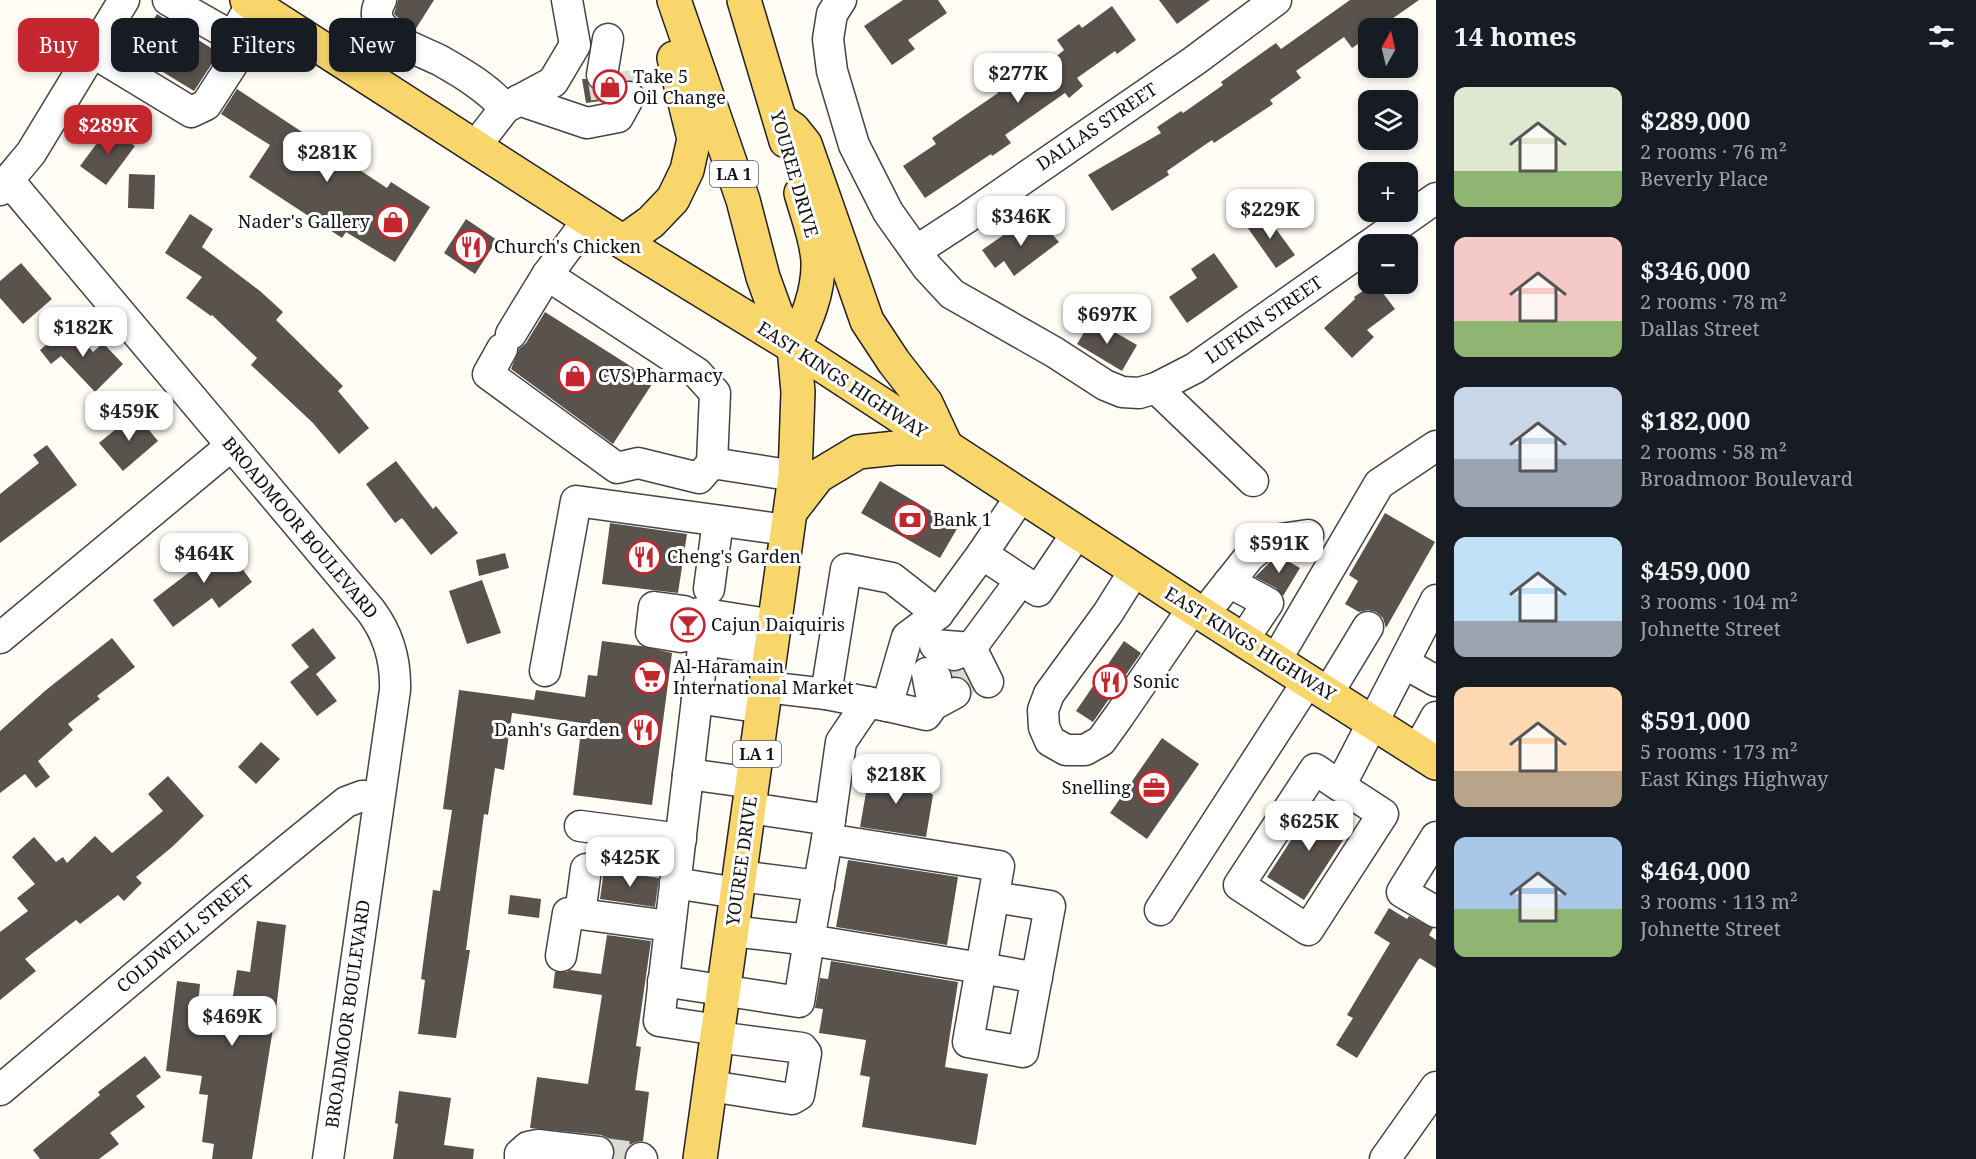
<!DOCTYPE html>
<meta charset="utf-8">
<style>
body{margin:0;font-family:"Noto Serif",serif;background:#20242c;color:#f1f3f6;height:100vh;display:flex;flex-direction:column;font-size:22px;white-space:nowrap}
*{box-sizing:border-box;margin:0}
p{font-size:20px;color:#9ea1a6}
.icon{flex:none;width:33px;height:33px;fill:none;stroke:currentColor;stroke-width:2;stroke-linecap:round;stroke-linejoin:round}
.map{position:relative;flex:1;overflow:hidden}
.panel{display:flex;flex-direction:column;background:#171b24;width:540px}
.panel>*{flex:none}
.banner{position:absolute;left:18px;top:18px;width:570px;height:54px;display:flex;gap:12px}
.needle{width:39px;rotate:8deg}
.buttons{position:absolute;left:1358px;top:18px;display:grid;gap:12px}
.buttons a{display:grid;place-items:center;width:60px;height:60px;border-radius:12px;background:#171b24;box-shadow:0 3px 9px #0003;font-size:30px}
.price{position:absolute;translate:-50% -51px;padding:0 14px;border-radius:12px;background:#fff;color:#222;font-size:20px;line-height:39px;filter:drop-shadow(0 2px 3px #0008)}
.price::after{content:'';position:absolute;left:50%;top:36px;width:18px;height:14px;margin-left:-9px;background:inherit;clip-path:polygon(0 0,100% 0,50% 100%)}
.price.selected{background:#c4262e;color:#fff}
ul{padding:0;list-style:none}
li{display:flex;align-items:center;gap:18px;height:150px;padding:0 18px}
li span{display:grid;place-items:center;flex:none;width:168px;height:120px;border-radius:12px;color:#555}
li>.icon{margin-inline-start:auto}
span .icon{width:72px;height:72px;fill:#fffc;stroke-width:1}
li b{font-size:26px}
h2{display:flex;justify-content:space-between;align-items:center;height:72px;padding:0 18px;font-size:26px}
.pill{padding:0 21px;border-radius:12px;background:#171b24;box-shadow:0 3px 9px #0003;font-size:21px;line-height:54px}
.pill.selected{background:#c4262e;color:#fff}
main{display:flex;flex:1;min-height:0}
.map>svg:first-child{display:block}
.building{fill:#5a524d}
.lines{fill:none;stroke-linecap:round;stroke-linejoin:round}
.minor-tunnel{stroke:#dbdad3;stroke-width:30;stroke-dasharray:30 15;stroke-linecap:butt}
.minor-casing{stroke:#444;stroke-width:33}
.major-casing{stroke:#222;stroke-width:36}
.minor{stroke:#fff;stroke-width:30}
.major{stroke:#f9d66b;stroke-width:33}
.labels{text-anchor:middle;stroke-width:6;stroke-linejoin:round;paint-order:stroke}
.shield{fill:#fff;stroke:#585858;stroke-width:1.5}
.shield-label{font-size:16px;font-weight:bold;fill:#111}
.poi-label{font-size:18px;fill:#111;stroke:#fff;text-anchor:start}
.street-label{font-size:18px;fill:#111;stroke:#fff}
</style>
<main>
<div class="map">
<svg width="1436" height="1159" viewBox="0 0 1436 1159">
<rect width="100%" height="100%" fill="#fffdf5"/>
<g class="building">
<path d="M 398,0 L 434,0 L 415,30 L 404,23 L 394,14 Z"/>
<path d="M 903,0 L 938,0 L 947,13 L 908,40 L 915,49 L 892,65 L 864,26 Z"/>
<path d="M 1159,0 L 1210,0 L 1177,24 Z"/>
<path d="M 1350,0 L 1419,0 L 1379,28 L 1368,28 L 1368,37 L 1352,48 L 1344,37 L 1296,71 L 1301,78 L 1270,100 L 1273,104 L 1214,143 L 1212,140 L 1167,171 L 1169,175 L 1112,211 L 1088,175 L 1161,133 L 1157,127 L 1181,111 L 1183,113 L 1223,85 L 1221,82 L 1276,43 L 1281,49 Z"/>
<path d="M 1112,6 L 1136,40 L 1117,54 L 1115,51 L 1077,78 L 1083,86 L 1069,98 L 1065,93 L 1005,135 L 1011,143 L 992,156 L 991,154 L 925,198 L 903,166 L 936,144 L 932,138 L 998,93 L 996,91 L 1020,74 L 1025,82 L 1064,50 L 1057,40 L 1079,24 L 1082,28 Z"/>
<path d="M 157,14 L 219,53 L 194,91 L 132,53 Z"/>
<path d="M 634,72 L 636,81 L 628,80 L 620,83 L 608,100 L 586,103 L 582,79 L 586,79 L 592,89 L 600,92 L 607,91 L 616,85 L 620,74 Z"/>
<path d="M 237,89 L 387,188 L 391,182 L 430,207 L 395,262 L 346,232 L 342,238 L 249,177 L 270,145 L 221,114 Z"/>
<path d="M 109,127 L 135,146 L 106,185 L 80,166 Z"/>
<path d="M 129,174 L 155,175 L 154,209 L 128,208 Z"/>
<path d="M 1263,211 L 1295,255 L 1276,268 L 1245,224 Z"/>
<path d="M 190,214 L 213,229 L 202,247 L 260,291 L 283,312 L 276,320 L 343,386 L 338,391 L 369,428 L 339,454 L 313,423 L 251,365 L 257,358 L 212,315 L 211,316 L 186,298 L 202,277 L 165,253 Z"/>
<path d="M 1038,218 L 1059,242 L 1014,276 L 1004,261 L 995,268 L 982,250 L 1015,227 L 1020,234 Z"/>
<path d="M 466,219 L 497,240 L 475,274 L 444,253 Z"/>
<path d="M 1214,253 L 1238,287 L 1187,323 L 1169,297 L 1197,278 L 1191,269 Z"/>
<path d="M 21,263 L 52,299 L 23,324 L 0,298 L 0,281 Z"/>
<path d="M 1373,284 L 1376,284 L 1395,309 L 1367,330 L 1374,337 L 1352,358 L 1324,328 L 1355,299 L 1354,297 Z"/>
<path d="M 545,312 L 654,381 L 613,444 L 511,369 L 519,349 L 526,343 Z"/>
<path d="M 1092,319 L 1137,345 L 1122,371 L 1077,344 Z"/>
<path d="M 70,325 L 93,352 L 103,343 L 123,364 L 95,392 L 61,356 L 51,364 L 40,350 Z"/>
<path d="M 135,413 L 158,441 L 123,471 L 99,443 Z"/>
<path d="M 47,445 L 77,485 L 0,543 L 0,494 L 39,463 L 33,455 Z"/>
<path d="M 396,461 L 433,509 L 436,506 L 458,533 L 431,555 L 402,518 L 395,523 L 366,484 Z"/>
<path d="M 880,481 L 958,527 L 940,558 L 861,513 Z"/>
<path d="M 1385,513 L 1435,542 L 1386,628 L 1383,618 L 1376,612 L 1368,610 L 1359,612 L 1345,604 L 1358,581 L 1349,575 Z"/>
<path d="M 610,523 L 687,534 L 678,593 L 602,584 Z"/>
<path d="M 219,537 L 252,582 L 219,608 L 212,598 L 173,627 L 153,600 L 200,564 L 194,556 Z"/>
<path d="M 505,553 L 509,568 L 479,576 L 476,560 Z"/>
<path d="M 1275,557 L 1281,557 L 1300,568 L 1283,596 L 1276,588 L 1255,577 Z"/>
<path d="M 482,580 L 501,633 L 467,644 L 449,591 Z"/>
<path d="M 313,628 L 336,658 L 316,674 L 337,701 L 317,716 L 290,682 L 309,667 L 291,645 Z"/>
<path d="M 112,638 L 135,667 L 97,696 L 100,699 L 68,724 L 73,730 L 38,761 L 50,777 L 36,788 L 25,774 L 0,793 L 0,731 L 46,690 Z"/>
<path d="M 602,641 L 641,646 L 672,653 L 652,805 L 573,795 L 582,723 L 512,713 L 504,770 L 495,768 L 488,815 L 484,814 L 466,950 L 470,950 L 456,1038 L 418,1034 L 425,980 L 421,979 L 433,890 L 440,891 L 452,810 L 443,809 L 459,690 L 534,700 L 536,690 L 585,697 L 588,675 L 597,676 Z"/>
<path d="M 1124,641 L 1141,653 L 1093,722 L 1076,711 Z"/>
<path d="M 1162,738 L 1199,764 L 1147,839 L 1110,813 Z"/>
<path d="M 261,742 L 280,759 L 256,784 L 238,767 Z"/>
<path d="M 870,770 L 906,776 L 933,795 L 926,837 L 860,827 Z"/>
<path d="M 168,776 L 204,816 L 172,847 L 136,877 L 142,883 L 124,901 L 118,895 L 80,924 L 76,920 L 25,959 L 36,971 L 0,1000 L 0,932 L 28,911 L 17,898 L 35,884 L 12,857 L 34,837 L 56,862 L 63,857 L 67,863 L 95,836 L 112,853 L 163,811 L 148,794 Z"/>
<path d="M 1314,805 L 1351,828 L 1304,900 L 1267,877 Z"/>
<path d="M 848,860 L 958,877 L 947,945 L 836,927 Z"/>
<path d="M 604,870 L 659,878 L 655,907 L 600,899 Z"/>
<path d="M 510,895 L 541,899 L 539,918 L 508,914 Z"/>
<path d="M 1389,908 L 1407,919 L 1409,916 L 1433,928 L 1429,935 L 1436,940 L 1436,968 L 1420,958 L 1418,960 L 1357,1058 L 1336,1045 L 1353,1018 L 1347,1015 L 1390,943 L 1374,933 Z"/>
<path d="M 257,921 L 286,925 L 276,1010 L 252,1159 L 212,1159 L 214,1144 L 202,1142 L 208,1095 L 199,1094 L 202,1076 L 166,1071 L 177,981 L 200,984 L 197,1017 L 229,1021 L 237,970 L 250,972 Z"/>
<path d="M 607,935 L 651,941 L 636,1046 L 641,1047 L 635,1090 L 649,1092 L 643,1141 L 636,1142 L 629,1145 L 625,1153 L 624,1159 L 613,1159 L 615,1153 L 614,1145 L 608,1138 L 601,1135 L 530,1128 L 537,1077 L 588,1084 L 602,995 L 553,988 L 555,972 L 567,972 L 570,970 L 601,974 Z"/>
<path d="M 831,961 L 958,982 L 945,1067 L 988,1074 L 976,1145 L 862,1127 L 870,1077 L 860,1075 L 866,1040 L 819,1033 L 823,1009 L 815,1008 L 820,978 L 828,979 Z"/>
<path d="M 145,1056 L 161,1077 L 136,1096 L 145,1107 L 110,1133 L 119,1144 L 99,1159 L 40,1159 L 33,1150 L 100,1095 L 98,1092 Z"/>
<path d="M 399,1091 L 451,1098 L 444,1145 L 474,1149 L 473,1159 L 393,1159 L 398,1124 L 395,1123 Z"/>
</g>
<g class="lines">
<g class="minor-tunnel">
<path d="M 625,71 L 629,97"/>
<path d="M 602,75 L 606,98"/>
<path d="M 955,693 L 971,670"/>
<path d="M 598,1152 L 641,1158"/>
</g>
<defs>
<g id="minor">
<path d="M 168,0 L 233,37"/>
<path d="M 381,0 C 376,9 375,17 381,25 C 395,44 422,51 441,61 C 464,74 487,88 505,108"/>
<path d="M 841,0 L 832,14 L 828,39 L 832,71 L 854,145 L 888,212 L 927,267 L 952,294 L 1054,352 L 1105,385 L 1122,392 L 1139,393 L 1156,388 L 1253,481"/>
<path d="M 92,52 L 191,112 L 206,105 L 237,57 L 233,37 L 252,3"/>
<path d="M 602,75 L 608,39"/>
<path d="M 519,100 L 587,123 L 618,117 L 629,97"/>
<path d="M 475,147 L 505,108 L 553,82 L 575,45 L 567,0"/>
<path d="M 9,181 L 371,611 C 389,635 396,660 395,690 L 328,1159"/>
<path d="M 0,190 L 31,153 L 124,0"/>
<path d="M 1371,244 L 1436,198"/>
<path d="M 915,249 L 928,243 L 965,219 L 1194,61 L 1276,0"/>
<path d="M 547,275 L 697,373 L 715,393 L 712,463"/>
<path d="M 511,334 L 547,275 L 588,220"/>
<path d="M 502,349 L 488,374 L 617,468 L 638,463 L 699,478 L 712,463 L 795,476"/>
<path d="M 1156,388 L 1195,368 L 1368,246"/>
<path d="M 1021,496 L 982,554 L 1038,591 L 1077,533"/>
<path d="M 1135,570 L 1108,613 L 1049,694 L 1043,710 L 1044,727 L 1050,741 L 1066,750 L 1085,750 L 1101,741 L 1119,716 L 1193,608"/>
<path d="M 1229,582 L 1268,603 L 1243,640"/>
<path d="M 709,589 L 718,521"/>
<path d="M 699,613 L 774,625"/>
<path d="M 1203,615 L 1249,557 L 1268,541 L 1308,535"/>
<path d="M 681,637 L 651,632 L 654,607 L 684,611"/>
<path d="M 0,638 L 231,446"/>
<path d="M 696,639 L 771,650"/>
<path d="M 704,640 L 659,1021 L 718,1030"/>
<path d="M 935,645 L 971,648 L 942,650"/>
<path d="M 971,648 L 1021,580"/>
<path d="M 954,655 L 971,648 L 988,682"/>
<path d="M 1276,660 L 1379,484 L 1436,446"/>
<path d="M 1404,663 L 1436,681"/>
<path d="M 545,671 L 576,501 L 787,530"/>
<path d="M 927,673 L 933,705 L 936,678"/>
<path d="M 766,687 L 826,694 L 887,706 L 907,637 L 938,614 L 982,554"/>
<path d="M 1328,693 L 1368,627"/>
<path d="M 826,694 L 846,569 L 892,578 L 938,614"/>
<path d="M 697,698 L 763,708"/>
<path d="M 887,706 L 926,715 L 933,705 L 955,693"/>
<path d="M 1417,751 L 1436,717"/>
<path d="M 688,774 L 753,783"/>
<path d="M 1340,786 L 1383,814 L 1308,930 L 1239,885 L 1315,769 L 1340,786 L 1436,600"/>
<path d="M 749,808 L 830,820 L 841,742 L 868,702"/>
<path d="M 580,826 L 681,839"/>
<path d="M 1436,837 L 1402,892 L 1436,912"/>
<path d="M 586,869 L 580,914 L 670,926"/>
<path d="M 739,876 L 819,886"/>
<path d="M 675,883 L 737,893"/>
<path d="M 994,897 L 1050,906 L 1023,1052 L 968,1042 L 981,968 L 1037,978"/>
<path d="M 1160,910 L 1308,681"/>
<path d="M 732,931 L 809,940 L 827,839"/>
<path d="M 561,956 L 568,913 L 580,914"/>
<path d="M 663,981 L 799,1002 L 809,940 L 981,968 L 999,866 L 827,839 L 830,820"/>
<path d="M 710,1086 L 792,1099 L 799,1095 L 806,1053 L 802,1048 L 717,1037"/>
<path d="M 0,1090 L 226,900 L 346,802 L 362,796 L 379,796"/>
<path d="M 641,1158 L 642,1159"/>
<path d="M 520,1159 L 520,1154 L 528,1147 L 538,1145 L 598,1152"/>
<path d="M 1385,1159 L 1436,1087"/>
</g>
<g id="major">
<path d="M 247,0 L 634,249 L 794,347 L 1193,608 L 1436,763"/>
<path d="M 674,0 L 743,200 L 763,277 L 776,313 L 794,347 L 798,392 L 795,476 L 700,1159"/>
<path d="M 744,0 L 786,141"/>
<path d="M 780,120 L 793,129 L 805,144 L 867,321 L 894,362 L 926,403 L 947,448 L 896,448 L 858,452 L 818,476 L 791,511"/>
<path d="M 623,242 L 651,222 L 673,199 L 687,170 L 694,139 L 674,58"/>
<path d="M 794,347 C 806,321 819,292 818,262 C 817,239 807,215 801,193"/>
</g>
</defs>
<use href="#minor" class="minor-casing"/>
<use href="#major" class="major-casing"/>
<use href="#minor" class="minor"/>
<use href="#major" class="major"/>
</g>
<defs>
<symbol id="shop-ring" viewBox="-11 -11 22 22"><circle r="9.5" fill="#fff" stroke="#c4262e" stroke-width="1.5"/><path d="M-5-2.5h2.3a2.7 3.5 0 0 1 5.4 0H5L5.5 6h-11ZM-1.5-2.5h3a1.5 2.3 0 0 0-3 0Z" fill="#c4262e"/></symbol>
<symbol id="restaurant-ring" viewBox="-11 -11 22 22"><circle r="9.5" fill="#fff" stroke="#c4262e" stroke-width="1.5"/><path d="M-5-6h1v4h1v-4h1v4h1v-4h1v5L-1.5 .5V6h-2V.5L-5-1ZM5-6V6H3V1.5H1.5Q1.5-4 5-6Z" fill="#c4262e"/></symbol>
<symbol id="bank-ring" viewBox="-11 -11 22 22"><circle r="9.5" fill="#fff" stroke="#c4262e" stroke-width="1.5"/><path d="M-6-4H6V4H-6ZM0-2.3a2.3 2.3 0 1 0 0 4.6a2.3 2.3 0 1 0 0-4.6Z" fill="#c4262e"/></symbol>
<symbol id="bar-ring" viewBox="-11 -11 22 22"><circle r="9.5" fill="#fff" stroke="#c4262e" stroke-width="1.5"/><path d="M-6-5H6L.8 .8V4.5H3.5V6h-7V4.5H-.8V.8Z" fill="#c4262e"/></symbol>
<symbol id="supermarket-ring" viewBox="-11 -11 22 22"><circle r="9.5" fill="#fff" stroke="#c4262e" stroke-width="1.5"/><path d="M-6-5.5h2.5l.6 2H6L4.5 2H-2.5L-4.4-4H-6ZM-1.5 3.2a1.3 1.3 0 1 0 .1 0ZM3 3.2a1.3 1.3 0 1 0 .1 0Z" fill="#c4262e"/></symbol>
<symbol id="office-ring" viewBox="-11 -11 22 22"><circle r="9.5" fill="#fff" stroke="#c4262e" stroke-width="1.5"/><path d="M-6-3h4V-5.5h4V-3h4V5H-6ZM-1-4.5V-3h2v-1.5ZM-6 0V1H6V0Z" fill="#c4262e"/></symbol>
</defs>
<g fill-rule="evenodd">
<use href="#shop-ring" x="591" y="68" width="38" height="38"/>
<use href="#shop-ring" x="374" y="203" width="38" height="38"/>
<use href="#restaurant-ring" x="452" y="228" width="38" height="38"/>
<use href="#shop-ring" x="556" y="357" width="38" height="38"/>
<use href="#bank-ring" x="891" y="501" width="38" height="38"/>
<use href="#restaurant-ring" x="625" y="538" width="38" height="38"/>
<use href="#bar-ring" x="669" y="606" width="38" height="38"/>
<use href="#supermarket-ring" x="631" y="658" width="38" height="38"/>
<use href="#restaurant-ring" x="1091" y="663" width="38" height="38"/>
<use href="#restaurant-ring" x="624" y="711" width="38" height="38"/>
<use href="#office-ring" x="1135" y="769" width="38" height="38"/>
</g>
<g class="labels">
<g class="shield">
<rect x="710" y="161" width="48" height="26" rx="4.5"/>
<rect x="733" y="741" width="48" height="26" rx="4.5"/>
</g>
<g class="shield-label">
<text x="734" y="180">LA 1</text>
<text x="757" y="760">LA 1</text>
</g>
<g class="poi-label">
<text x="633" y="83">Take 5<tspan x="633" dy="21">Oil Change</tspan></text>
<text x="370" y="228" text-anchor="end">Nader's Gallery</text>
<text x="494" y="253">Church's Chicken</text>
<text x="598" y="382">CVS Pharmacy</text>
<text x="933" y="526">Bank 1</text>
<text x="667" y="563">Cheng's Garden</text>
<text x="711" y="631">Cajun Daiquiris</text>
<text x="673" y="673">Al-Haramain<tspan x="673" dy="21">International Market</tspan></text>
<text x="1133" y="688">Sonic</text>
<text x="620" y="736" text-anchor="end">Danh's Garden</text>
<text x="1131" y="794" text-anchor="end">Snelling</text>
</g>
<g class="street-label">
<text transform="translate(1097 127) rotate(-34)" y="6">DALLAS STREET</text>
<text transform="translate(794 174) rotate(74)" y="6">YOUREE DRIVE</text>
<text transform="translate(1264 320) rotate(-35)" y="6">LUFKIN STREET</text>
<text transform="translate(842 380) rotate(33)" y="6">EAST KINGS HIGHWAY</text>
<text transform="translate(300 528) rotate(50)" y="6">BROADMOOR BOULEVARD</text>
<text transform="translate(1250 644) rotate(32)" y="6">EAST KINGS HIGHWAY</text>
<text transform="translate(742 861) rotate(-82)" y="6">YOUREE DRIVE</text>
<text transform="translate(185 934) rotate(-40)" y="6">COLDWELL STREET</text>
<text transform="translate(348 1014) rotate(-82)" y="6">BROADMOOR BOULEVARD</text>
</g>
</g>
</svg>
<div class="buttons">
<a><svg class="needle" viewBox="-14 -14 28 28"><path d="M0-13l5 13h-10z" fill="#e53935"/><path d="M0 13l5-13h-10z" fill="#9ea1a6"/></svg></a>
<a><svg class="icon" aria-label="layers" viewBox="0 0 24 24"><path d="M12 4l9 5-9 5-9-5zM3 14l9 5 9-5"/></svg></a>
<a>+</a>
<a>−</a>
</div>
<b class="price" style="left:1018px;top:104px">$277K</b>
<b class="price selected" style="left:108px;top:156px">$289K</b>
<b class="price" style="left:327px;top:183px">$281K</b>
<b class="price" style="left:1270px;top:240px">$229K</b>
<b class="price" style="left:1021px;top:247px">$346K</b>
<b class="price" style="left:1107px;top:345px">$697K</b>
<b class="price" style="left:83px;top:358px">$182K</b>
<b class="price" style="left:129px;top:442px">$459K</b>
<b class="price" style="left:1279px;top:574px">$591K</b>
<b class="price" style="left:204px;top:584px">$464K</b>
<b class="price" style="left:896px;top:805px">$218K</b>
<b class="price" style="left:1309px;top:852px">$625K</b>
<b class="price" style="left:630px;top:888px">$425K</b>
<b class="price" style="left:232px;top:1047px">$469K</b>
<div class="banner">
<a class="pill selected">Buy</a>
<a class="pill">Rent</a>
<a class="pill">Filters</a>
<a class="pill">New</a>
</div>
</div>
<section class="panel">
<h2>14 homes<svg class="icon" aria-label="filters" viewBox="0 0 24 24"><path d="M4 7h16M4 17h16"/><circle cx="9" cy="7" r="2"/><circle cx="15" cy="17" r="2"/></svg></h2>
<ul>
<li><span style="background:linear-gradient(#dfe7d0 70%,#8fb573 0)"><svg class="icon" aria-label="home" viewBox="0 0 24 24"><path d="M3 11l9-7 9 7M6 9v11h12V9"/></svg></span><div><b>$289,000</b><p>2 rooms · 76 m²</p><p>Beverly Place</p></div></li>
<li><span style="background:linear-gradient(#f6c9c9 70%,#8fb573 0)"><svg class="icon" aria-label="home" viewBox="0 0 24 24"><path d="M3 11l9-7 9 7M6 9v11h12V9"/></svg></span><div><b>$346,000</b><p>2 rooms · 78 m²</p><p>Dallas Street</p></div></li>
<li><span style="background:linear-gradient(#c9d6e8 60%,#9aa5b1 0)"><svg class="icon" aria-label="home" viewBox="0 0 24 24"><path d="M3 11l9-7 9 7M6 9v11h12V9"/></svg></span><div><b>$182,000</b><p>2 rooms · 58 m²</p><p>Broadmoor Boulevard</p></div></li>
<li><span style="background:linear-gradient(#bfe0f5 70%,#9aa5b1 0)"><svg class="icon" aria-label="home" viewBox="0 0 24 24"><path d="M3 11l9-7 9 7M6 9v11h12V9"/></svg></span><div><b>$459,000</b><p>3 rooms · 104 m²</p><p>Johnette Street</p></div></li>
<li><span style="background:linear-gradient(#ffd9b3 70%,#b9a48a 0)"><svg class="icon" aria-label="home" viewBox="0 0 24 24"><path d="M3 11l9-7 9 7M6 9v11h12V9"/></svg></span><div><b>$591,000</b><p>5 rooms · 173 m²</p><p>East Kings Highway</p></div></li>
<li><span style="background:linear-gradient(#a9c7e8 60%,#8fb573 0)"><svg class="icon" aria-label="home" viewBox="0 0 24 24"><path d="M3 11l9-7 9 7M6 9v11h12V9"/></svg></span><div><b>$464,000</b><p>3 rooms · 113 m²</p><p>Johnette Street</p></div></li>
</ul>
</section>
</main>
